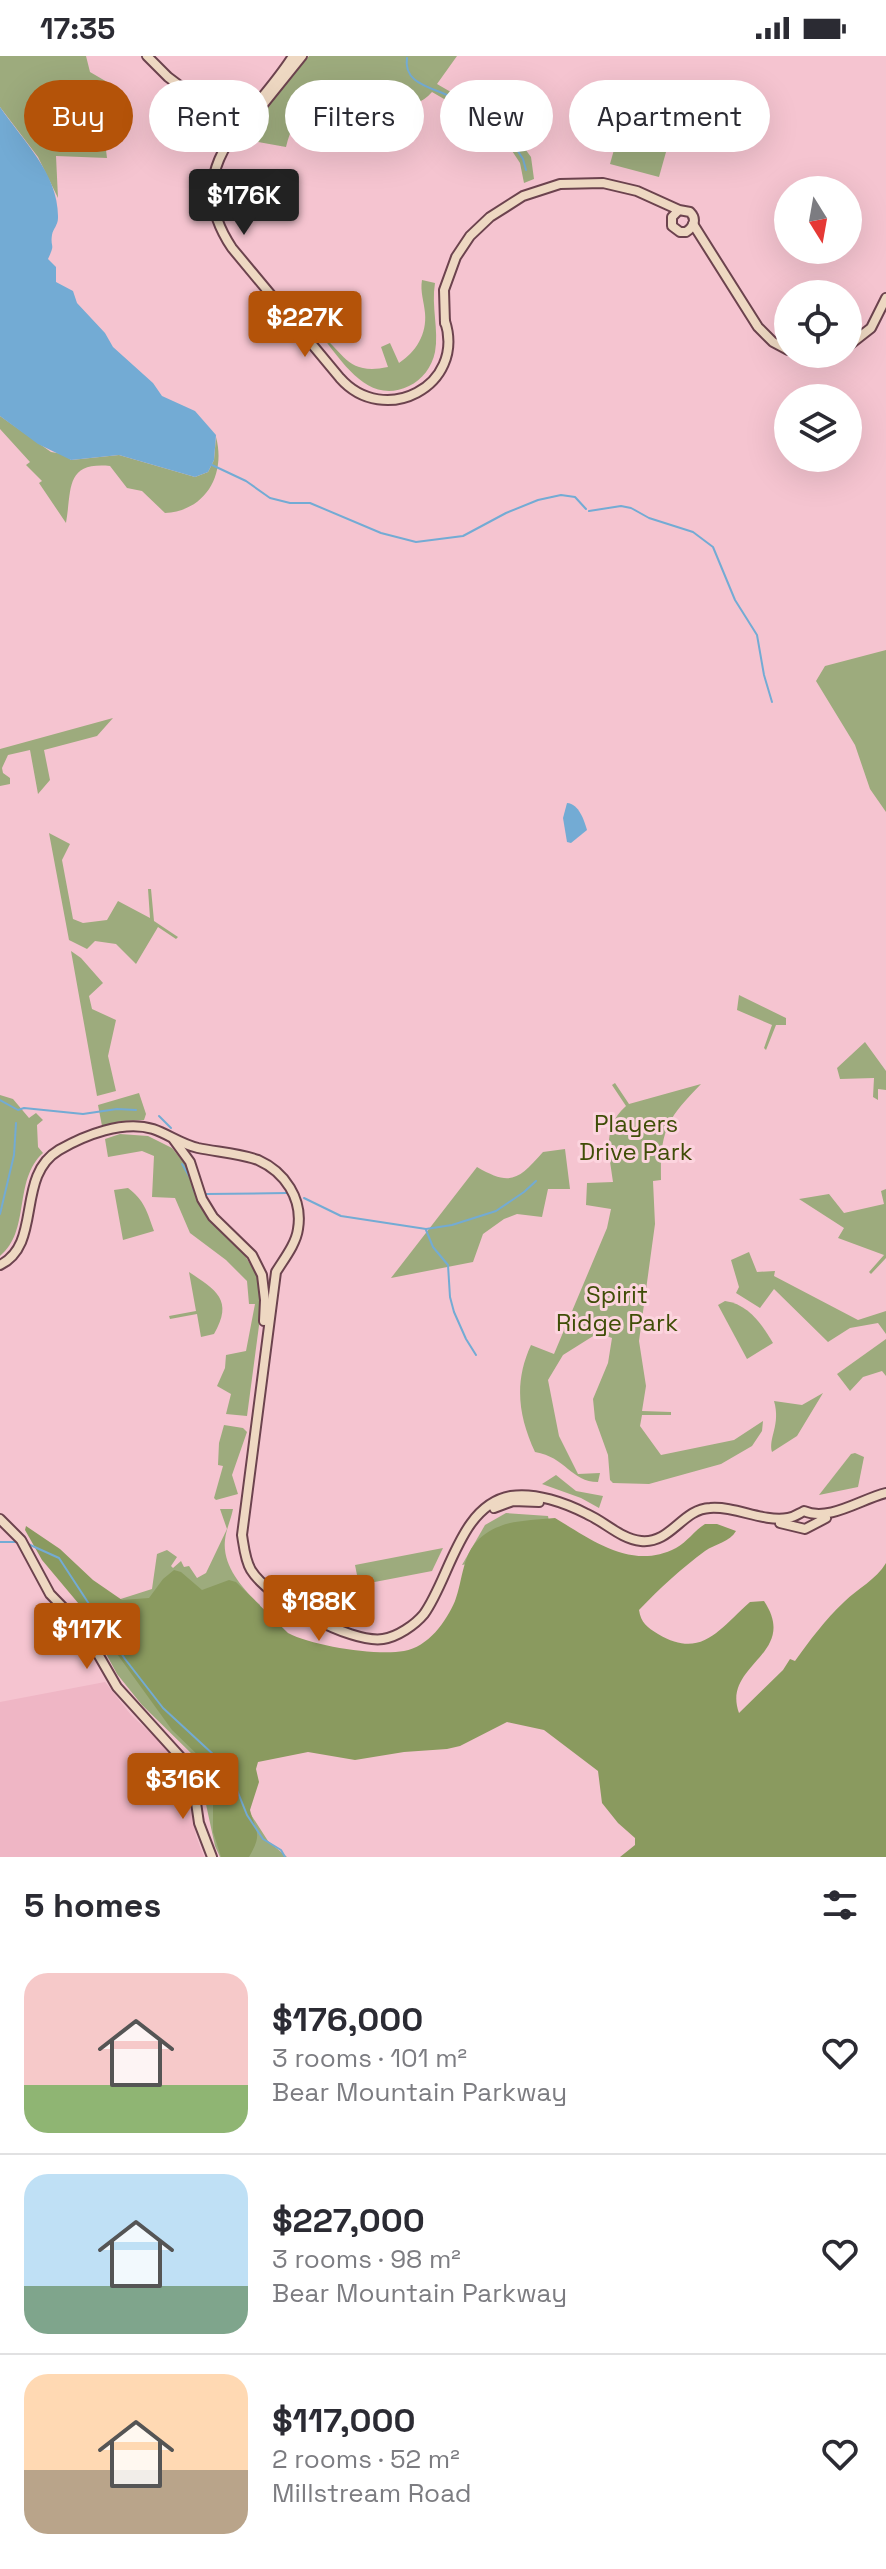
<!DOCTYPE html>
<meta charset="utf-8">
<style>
body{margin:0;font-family:"Space Grotesk",sans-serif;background:#f2f2f3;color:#2b2b33;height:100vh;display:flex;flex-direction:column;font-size:30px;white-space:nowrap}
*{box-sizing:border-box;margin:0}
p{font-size:26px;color:#7c7c81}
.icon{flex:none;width:44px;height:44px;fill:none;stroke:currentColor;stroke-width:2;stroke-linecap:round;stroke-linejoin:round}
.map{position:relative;height:1801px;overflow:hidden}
.drawer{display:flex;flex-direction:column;background:#fff;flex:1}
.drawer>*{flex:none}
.top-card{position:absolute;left:24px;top:24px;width:838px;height:72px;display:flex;gap:16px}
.needle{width:52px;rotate:169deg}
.controls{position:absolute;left:774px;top:120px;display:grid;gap:16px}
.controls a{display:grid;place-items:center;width:88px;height:88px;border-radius:50%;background:#fff;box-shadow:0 8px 32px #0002;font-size:40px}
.price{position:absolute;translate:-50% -68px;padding:0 18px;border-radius:8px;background:#b45309;color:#fff;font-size:26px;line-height:52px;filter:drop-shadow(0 2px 4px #0008)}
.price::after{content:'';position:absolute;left:50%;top:48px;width:24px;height:18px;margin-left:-12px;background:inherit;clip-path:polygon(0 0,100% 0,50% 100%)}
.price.on{background:#222;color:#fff}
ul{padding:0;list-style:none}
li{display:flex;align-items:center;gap:24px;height:200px;padding:0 24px}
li+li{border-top:2px solid #e1e1e2}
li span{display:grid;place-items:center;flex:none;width:224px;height:160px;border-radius:24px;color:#555}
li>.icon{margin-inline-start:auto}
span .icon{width:96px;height:96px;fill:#fffc;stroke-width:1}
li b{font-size:34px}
h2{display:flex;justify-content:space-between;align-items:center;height:96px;padding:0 24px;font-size:34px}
.pill{padding:0 28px;border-radius:36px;background:#fff;box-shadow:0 8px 32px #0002;font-size:28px;line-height:72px}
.pill.on{background:#b45309;color:#fff}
.status{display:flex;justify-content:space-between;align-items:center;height:56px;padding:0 40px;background:#fff;direction:ltr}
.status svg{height:22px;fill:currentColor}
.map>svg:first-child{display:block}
.built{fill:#efb6c5}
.green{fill:#9dab7d}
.forest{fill:#8a9a5f}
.water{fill:#73abd4}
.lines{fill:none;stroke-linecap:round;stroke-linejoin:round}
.stream{stroke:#73abd4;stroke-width:2}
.secondary-casing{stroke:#6c434e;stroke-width:12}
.secondary{stroke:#eed8c2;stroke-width:8}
.labels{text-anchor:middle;stroke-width:6;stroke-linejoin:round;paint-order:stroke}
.park-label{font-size:24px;fill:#3f4d07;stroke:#fcd4de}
</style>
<div class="status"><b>17:35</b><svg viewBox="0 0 49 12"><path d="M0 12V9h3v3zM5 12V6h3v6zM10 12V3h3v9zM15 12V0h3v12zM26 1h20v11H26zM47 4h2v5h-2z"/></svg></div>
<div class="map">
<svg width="886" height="1801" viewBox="0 0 886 1801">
<rect width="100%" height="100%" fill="#f5c4d0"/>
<path class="built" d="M 105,1626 L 131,1659 L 168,1693 L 188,1727 L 196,1780 L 204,1801 L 0,1801 L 0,1646 Z"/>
<g class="green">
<path d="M 0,0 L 86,0 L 90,16 L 114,30 L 115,50 L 83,41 L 93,52 L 103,70 L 107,102 L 56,100 L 58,142 L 38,101 L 0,51 Z"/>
<path d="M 309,0 L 457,0 L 437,28 L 456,39 L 451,47 L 432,36 C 393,81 308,0 286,91 L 241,83 Z"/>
<path d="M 631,33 L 680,46 L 659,121 L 610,108 Z"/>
<path d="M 471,38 L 505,67 L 497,74 L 466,48 Z"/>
<path d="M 509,71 L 531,101 L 534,123 L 524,127 L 520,107 L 501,78 Z"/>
<path d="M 422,224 L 435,227 C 431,250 439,274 435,296 C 432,311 422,324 409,330 C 368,350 342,305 320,278 C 344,296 347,320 388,311 L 381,291 L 390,287 L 399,307 C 416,296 427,278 425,257 C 424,245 420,236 422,224 Z"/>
<path d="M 0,360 L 51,396 L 63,398 L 71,404 L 119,399 L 195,421 L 208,416 L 214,404 L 216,381 C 226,418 206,455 165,457 L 142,435 L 127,432 L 110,410 C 65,406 72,432 66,467 L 39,427 L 42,425 L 26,409 L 30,406 L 0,373 Z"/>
<path d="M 886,594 L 886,756 L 870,733 L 855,689 L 816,625 L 825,610 Z"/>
<path d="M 113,662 L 97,680 L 44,694 L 50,724 L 38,738 L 30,694 L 8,699 L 2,712 L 3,717 L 10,722 L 10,728 L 0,730 L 0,693 Z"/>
<path d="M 49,777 L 70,788 L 62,804 L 73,863 L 83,867 L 107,864 L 118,845 L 150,862 L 148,833 L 151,833 L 154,865 L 178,881 L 176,883 L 158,871 L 136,908 L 116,888 L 95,885 L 87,893 L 69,884 Z"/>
<path d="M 71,895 L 81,902 L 103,927 L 89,940 L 92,953 L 116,964 L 108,1000 L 116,1035 L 97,1040 Z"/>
<path d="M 739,939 L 786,962 L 786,969 L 776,969 L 766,994 L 764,992 L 772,969 L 737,954 Z"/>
<path d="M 865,986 L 886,1015 L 886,1034 L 878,1033 L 878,1044 L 873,1041 L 874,1022 L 840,1023 L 837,1012 Z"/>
<path d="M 615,1027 L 629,1048 L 701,1028 C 667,1063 660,1074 661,1124 L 653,1125 L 655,1168 L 639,1285 L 646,1330 L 642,1355 L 671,1356 L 671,1359 L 642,1359 L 640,1370 L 661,1399 L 734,1384 L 763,1365 L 762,1375 L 752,1390 L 721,1408 L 649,1428 L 613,1427 L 610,1424 L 608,1399 L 595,1363 L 593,1343 L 608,1307 L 612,1282 L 598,1277 L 563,1299 L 548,1324 L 559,1380 L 578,1418 L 600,1417 L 598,1426 C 571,1426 566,1401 535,1396 C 518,1359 514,1326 531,1289 L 554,1298 L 607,1172 L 611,1153 L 586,1149 L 587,1127 L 613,1126 C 609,1097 602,1071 626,1050 L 612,1029 Z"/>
<path d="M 139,1037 L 146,1058 L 144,1064 L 121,1065 L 102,1070 L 98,1049 Z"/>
<path d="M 0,1039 L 13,1043 L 29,1062 L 36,1057 L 43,1064 L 37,1069 L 38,1091 L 43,1097 C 13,1124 31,1175 0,1200 Z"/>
<path d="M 120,1078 L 148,1080 L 172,1092 L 188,1112 L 198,1145 L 207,1161 L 242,1195 L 257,1219 L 262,1247 L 247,1360 L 226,1358 L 231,1338 L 217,1330 L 225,1312 L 226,1299 L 246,1295 L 255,1248 L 249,1248 L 247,1225 L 226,1204 L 190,1177 L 175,1142 L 152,1141 L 154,1100 L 142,1095 L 108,1101 L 105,1083 Z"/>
<path d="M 565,1093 L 570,1133 L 548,1133 L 542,1161 L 517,1158 L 504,1163 L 483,1178 L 473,1206 L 391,1222 L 477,1111 C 511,1131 519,1123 543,1096 Z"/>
<path d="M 128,1132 C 144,1144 147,1155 154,1175 L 123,1184 L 114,1134 Z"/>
<path d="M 886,1133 L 886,1202 L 871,1218 L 869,1216 L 884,1199 L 838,1182 L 844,1172 L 799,1143 L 829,1138 L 844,1157 L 884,1148 L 881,1135 Z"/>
<path d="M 749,1196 L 757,1216 L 775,1215 L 774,1220 L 858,1264 L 886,1255 L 886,1278 L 878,1267 L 850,1272 L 828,1286 L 774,1233 L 760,1252 L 736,1237 L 739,1231 L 731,1204 Z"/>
<path d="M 189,1216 C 216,1234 234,1244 214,1278 L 201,1281 L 197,1258 L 170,1263 L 169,1260 L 196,1255 Z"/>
<path d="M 725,1245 C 748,1248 762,1268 773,1287 L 747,1303 L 718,1249 Z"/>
<path d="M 886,1283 L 886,1320 L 882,1315 L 863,1321 L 850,1335 L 837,1318 Z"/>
<path d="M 823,1337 L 797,1380 L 772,1396 C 768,1382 781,1369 774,1345 L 802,1349 Z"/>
<path d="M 224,1369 L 243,1372 L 247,1376 L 232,1419 L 238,1438 L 216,1444 L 214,1442 L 223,1410 L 218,1409 L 219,1387 Z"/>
<path d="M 855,1397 L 864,1401 L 858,1431 L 819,1439 L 851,1398 Z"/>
<path d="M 556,1419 L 576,1435 L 603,1440 L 599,1452 L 581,1442 L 542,1428 Z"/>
<path d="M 220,1453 L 233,1453 C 231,1463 226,1474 225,1484 C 222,1510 243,1533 260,1549 L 246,1751 L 268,1785 L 287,1801 L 220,1801 L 215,1790 L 196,1702 L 142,1649 L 117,1618 L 83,1555 L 152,1533 L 157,1498 L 167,1494 L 177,1501 L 171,1510 L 173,1512 L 181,1505 L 184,1511 L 189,1510 L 197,1522 L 206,1517 L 227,1473 Z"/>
<path d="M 506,1457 L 548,1460 L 554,1491 L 462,1509 L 485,1469 Z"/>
<path d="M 443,1492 L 432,1515 L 359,1529 L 355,1509 Z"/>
</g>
<path class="forest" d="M 555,1462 C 592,1484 632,1515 676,1492 C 687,1486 694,1475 705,1468 L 717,1468 L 736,1475 C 730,1486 715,1488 705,1495 C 682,1512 659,1533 639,1554 C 641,1567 647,1571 658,1578 C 702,1604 719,1573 750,1546 L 764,1545 C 800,1599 721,1608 739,1657 L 783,1614 L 790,1603 L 795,1605 C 810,1584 825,1564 844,1546 C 858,1532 876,1524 886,1507 L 886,1801 L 620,1801 L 635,1789 L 635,1782 L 618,1767 L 602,1747 L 598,1715 L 544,1674 L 507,1666 L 460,1690 L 447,1693 L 404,1696 L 355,1704 L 308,1696 L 258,1706 L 256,1713 L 259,1726 L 250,1754 C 256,1777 263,1777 249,1801 L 221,1801 L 213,1776 L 213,1729 L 204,1705 L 172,1674 L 94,1566 L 42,1504 L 25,1474 L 26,1470 L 60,1493 L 93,1524 L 122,1544 L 149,1542 L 163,1523 L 174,1514 L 181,1516 L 202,1534 L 229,1524 L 236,1526 L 288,1577 C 313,1590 376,1600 404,1595 C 428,1591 446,1566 455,1545 C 463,1524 462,1499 479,1483 C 501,1463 527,1465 555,1462 Z"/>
<g class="water">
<path d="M 0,51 C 23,85 59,118 58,162 C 58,169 53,173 52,179 C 50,193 56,186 48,203 L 56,211 L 56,226 L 73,235 L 77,247 L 105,277 L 113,291 L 153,327 L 162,340 L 195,355 L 216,379 L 214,404 L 208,416 L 195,421 L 119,399 L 71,404 L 38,388 L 0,360 Z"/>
<path d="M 567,747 C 579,748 584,764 587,774 L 571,787 L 567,786 L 563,762 Z"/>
</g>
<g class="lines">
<g class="stream">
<path d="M 407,2 C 403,28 432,31 451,41"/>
<path d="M 471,45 L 499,69"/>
<path d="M 507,78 L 523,103 L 526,114"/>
<path d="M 212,409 L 246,425 L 270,442 L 290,447 L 310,447 L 381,477 L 416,486 L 463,480 L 506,457 L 538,444 L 561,439 L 575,441 L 586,453"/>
<path d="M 589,455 L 621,450 L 631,452 L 649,462 L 693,476 L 713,491 L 735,544 L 757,579 L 764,619 L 772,646"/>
<path d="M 0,1044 L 18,1054 L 24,1052 L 83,1058 L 117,1053 L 136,1054"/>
<path d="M 159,1060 L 171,1072"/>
<path d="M 182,1108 L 192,1125 L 194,1135"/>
<path d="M 206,1138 L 287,1137"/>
<path d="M 304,1142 L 341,1160 L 426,1173 L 452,1169 L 496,1155 L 524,1136 L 536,1125"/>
<path d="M 0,1158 L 14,1099 L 16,1067"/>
<path d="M 426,1174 L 433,1191 L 448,1209 L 450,1241 L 454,1256 L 466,1283 L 476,1299"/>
<path d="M 0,1486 L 17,1486"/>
<path d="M 28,1488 L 59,1502 L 125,1603 L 163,1652 L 228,1712 L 247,1759 L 263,1783 L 281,1794 L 285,1801"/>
</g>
<defs>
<g id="secondary">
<path d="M 147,0 L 168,21 L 237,73"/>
<path d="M 293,0 C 253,64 176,109 232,192 L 340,322 C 384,372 466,330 445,265"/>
<path d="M 241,70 L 253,61 L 302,0"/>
<path d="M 693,168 L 758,271 L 773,286 L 788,294"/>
<path d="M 445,267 L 444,234 L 456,201 L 470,180 L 490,161 L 523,140 L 560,128 L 603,127 L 637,135 L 679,154 L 690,156 C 697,163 694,171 686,176 L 680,176 L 672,170 L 672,161 L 679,154"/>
<path d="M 848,290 L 871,272 L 886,242"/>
<path d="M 809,298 L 819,298"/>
<path d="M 174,1084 L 190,1106 L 202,1143 L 213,1161 L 252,1199 L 262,1219 L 265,1244 L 264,1265"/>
<path d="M 0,1209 C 43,1188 15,1120 59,1094 C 85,1079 123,1064 153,1073 C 168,1078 181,1088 198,1092 C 217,1096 239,1097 258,1104 C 285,1116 303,1143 298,1173 C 296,1188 284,1203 276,1216 L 242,1479 C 244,1491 245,1504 251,1514 C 268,1542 350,1588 383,1583 C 397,1581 415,1569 424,1558 C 450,1522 460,1449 511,1440 C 535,1436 566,1447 587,1458 C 605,1466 621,1483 641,1485 C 671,1488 682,1453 710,1452 C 737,1450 761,1466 788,1462 C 795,1461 798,1458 804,1455 C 829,1466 861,1443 886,1437"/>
<path d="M 494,1452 L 513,1445 L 539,1446"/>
<path d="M 0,1463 L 21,1484 L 50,1538 L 83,1572 L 117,1631 L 185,1706 L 193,1726 L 199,1767 L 212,1801"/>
<path d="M 780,1467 L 805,1473 L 826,1462"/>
</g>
</defs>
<use href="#secondary" class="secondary-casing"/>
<use href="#secondary" class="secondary"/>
</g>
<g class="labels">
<g class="park-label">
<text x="636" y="1076">Players<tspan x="636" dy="28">Drive Park</tspan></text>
<text x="617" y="1247">Spirit<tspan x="617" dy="28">Ridge Park</tspan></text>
</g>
</g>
</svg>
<div class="controls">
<a><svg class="needle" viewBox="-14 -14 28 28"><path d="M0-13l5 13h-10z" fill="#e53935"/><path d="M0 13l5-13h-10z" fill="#7c7c81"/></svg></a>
<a><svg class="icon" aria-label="locate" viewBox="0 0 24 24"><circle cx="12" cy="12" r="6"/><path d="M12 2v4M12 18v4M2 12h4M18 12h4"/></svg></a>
<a><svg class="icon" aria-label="layers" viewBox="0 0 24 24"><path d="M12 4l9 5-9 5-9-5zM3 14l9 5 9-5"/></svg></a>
</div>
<b class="price on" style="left:244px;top:181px">$176K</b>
<b class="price" style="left:305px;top:303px">$227K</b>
<b class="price" style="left:319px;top:1587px">$188K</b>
<b class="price" style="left:87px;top:1615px">$117K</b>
<b class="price" style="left:183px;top:1765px">$316K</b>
<div class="top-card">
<a class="pill on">Buy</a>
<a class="pill">Rent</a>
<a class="pill">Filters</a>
<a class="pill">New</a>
<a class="pill">Apartment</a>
</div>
</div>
<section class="drawer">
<h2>5 homes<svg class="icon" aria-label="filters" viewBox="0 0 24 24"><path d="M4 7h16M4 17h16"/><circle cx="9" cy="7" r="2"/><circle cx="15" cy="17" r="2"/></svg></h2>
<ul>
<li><span style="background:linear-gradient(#f6c9c9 70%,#8fb573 0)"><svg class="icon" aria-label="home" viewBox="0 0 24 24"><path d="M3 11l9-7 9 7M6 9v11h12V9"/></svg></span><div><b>$176,000</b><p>3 rooms · 101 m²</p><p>Bear Mountain Parkway</p></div><svg class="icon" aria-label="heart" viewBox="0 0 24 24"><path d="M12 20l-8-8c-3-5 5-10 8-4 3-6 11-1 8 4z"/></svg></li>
<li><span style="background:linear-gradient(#bfe0f5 70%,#7fa58c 0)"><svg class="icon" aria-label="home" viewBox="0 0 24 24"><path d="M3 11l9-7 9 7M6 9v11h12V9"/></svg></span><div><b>$227,000</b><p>3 rooms · 98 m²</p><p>Bear Mountain Parkway</p></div><svg class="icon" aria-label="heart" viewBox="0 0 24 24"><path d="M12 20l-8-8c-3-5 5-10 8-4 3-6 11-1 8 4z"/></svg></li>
<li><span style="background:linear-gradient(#ffd9b3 60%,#b9a48a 0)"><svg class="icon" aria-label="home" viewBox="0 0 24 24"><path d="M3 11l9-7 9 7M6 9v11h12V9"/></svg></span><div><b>$117,000</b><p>2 rooms · 52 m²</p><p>Millstream Road</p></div><svg class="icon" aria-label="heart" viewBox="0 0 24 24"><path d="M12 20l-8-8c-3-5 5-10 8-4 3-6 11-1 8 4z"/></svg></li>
</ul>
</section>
